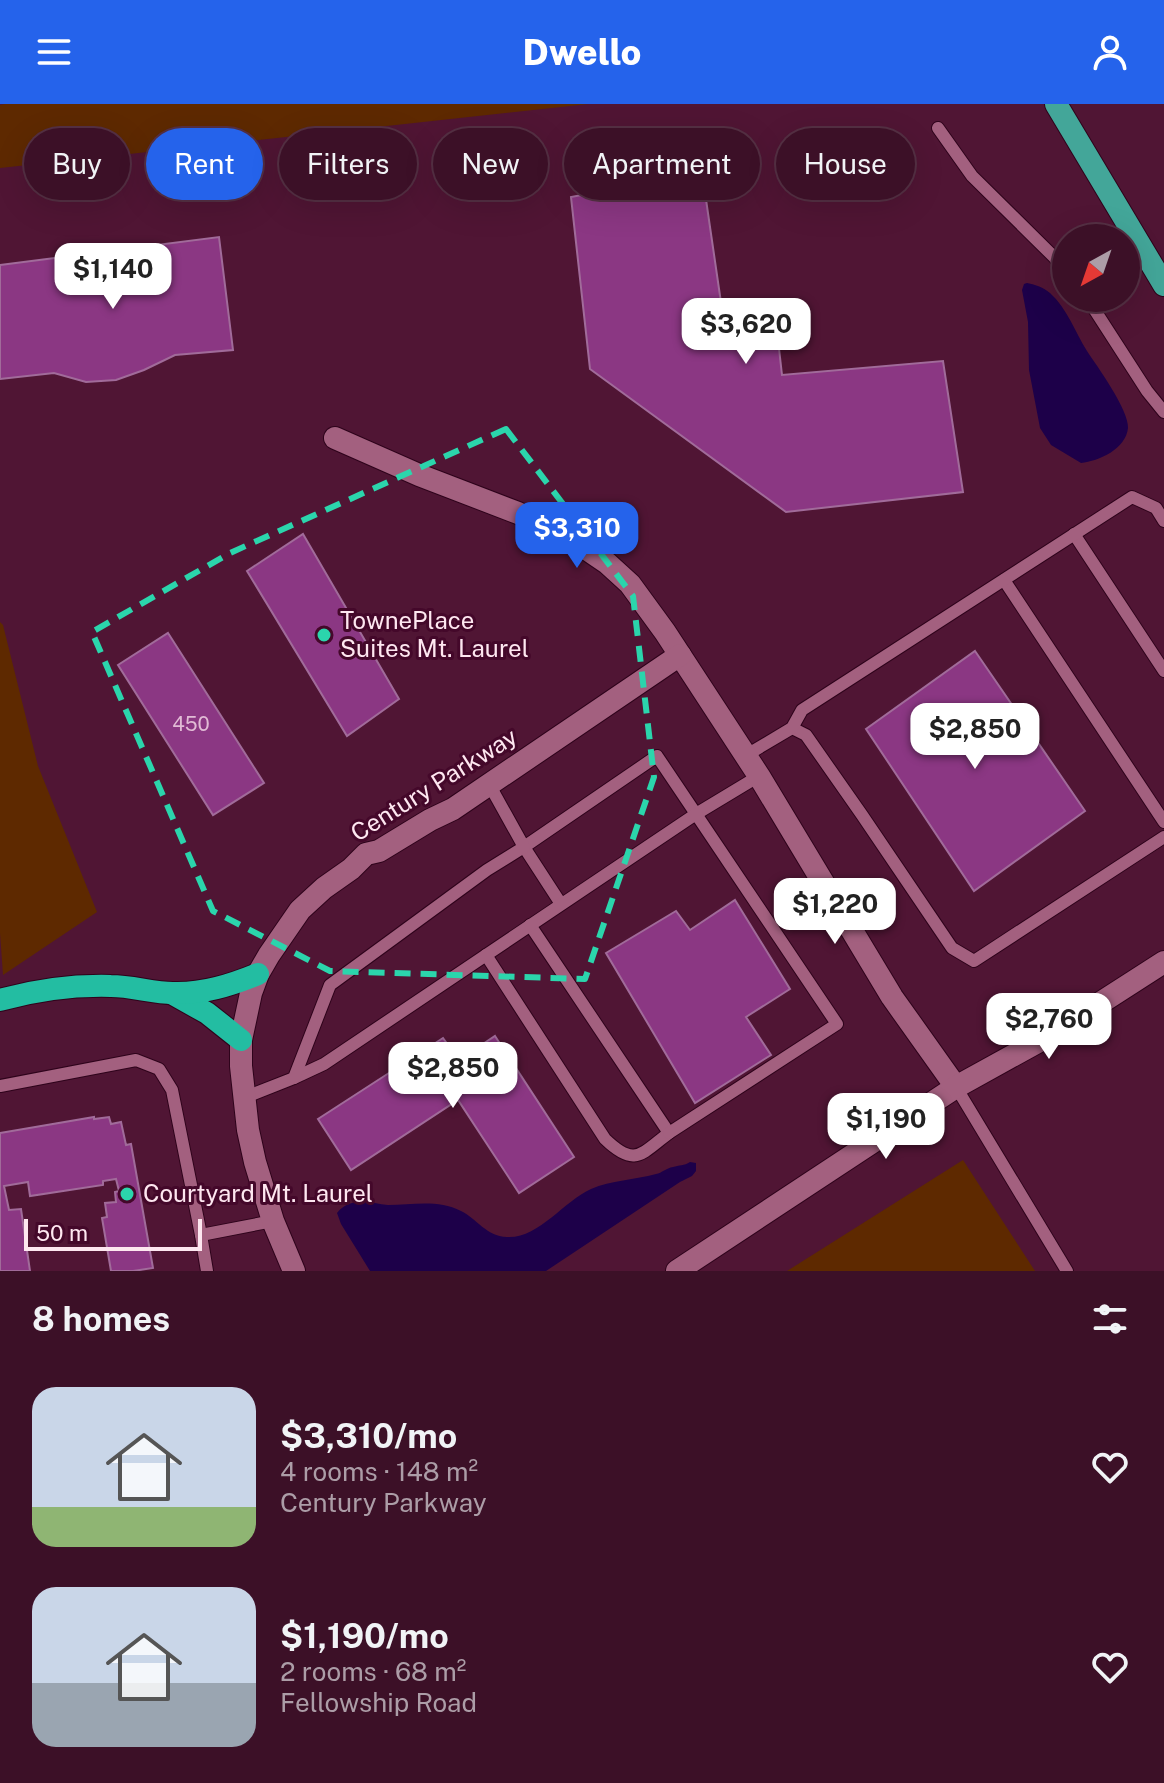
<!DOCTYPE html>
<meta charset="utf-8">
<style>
body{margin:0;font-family:"Public Sans",sans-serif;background:#43192f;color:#f1f3f6;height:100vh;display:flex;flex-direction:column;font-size:30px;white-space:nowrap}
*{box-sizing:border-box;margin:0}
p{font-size:26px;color:#ac9da7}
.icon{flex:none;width:44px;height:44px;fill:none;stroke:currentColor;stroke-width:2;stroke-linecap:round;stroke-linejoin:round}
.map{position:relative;height:1167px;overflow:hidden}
.side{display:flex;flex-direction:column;background:#3c1027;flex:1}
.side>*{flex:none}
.guide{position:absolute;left:24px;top:24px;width:1116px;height:72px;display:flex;gap:16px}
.needle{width:52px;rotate:220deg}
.fabs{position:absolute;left:1052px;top:120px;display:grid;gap:16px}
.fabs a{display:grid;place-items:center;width:88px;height:88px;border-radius:50%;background:#3c1027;box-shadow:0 8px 32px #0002,0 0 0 2px #553044;font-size:40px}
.scale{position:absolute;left:24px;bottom:20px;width:178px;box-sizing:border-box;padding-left:8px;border:4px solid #fee7f0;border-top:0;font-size:22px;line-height:28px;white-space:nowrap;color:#fee7f0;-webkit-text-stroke:6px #44082a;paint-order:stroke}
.price{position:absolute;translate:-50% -68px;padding:0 18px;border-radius:16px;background:#fff;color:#222;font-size:26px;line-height:52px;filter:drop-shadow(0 2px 4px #0008)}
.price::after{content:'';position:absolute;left:50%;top:48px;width:24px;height:18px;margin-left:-12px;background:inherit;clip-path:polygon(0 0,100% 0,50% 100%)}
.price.current{background:#2563eb;color:#fff}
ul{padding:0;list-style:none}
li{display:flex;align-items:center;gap:24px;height:200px;padding:0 32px}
li span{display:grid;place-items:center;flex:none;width:224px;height:160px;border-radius:24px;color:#555}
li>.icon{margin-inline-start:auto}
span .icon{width:96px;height:96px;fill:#fffc;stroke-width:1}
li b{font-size:34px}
h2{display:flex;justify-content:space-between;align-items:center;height:96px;padding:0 32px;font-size:34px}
.tag{padding:0 28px;border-radius:36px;background:#3c1027;box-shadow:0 8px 32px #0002,0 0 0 2px #553044;font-size:28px;line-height:72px}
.tag.current{background:#2563eb;color:#fff}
header{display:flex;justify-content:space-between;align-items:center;height:104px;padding:0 32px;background:#2563eb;color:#fff;font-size:36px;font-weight:800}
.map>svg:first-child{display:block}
.green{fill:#5e2900}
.water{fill:#1d0049}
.building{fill:#8b3783;stroke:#a16b9a;stroke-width:2}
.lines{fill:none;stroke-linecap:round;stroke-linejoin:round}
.service-casing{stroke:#2e031b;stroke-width:14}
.minor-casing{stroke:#2e031b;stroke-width:24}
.tertiary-casing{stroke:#2e031b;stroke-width:24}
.primary-casing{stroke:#2e031b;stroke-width:24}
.trunk-casing{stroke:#2e031b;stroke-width:24}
.service{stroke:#a3607f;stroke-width:12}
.minor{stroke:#a3607f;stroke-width:22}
.tertiary{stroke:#a3607f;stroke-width:22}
.primary{stroke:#43a699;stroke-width:22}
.trunk{stroke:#23bda2;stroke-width:22}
.marked{fill:none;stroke:#2bd5ac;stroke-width:6;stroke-dasharray:16 10;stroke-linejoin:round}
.poi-dot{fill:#2bd5ac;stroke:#44082a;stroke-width:3}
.labels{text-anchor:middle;stroke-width:6;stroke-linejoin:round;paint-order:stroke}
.number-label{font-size:20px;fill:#e1bbd5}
.poi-label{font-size:24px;fill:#fee7f0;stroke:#44082a;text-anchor:start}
.street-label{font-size:24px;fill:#fee7f0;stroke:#44082a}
</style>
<header><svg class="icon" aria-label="menu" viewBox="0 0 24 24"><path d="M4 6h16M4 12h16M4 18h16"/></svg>Dwello<svg class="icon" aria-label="person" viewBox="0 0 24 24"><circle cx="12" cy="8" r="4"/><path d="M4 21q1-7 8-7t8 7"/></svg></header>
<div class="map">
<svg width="1164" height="1167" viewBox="0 0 1164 1167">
<rect width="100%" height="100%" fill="#501534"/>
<g class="green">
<path d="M 5,0 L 589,0 L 0,64 L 0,1 Z"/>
<path d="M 0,518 L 3,521 L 38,662 L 97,808 L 3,871 L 0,829 Z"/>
<path d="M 963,1056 L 1035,1167 L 787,1167 Z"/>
</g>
<g class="water">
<path d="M 1027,179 C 1036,181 1043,183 1050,189 C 1067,204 1075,228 1087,247 C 1097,262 1129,306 1128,324 C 1126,345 1099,357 1081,359 L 1051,341 L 1040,324 L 1029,266 L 1028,218 L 1022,186 L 1024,180 Z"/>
<path d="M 690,1058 L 696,1059 L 696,1067 L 692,1072 L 680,1078 L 546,1167 L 370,1167 L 341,1120 L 337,1109 C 341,1104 345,1101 352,1099 C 364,1095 376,1100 388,1101 C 412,1101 438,1095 461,1107 C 477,1115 486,1132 507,1133 C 538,1135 564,1097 591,1085 C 611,1076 635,1076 656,1070 C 662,1069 666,1064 673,1063 C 679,1061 684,1062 690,1058 Z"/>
</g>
<g class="building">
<path d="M 702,68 L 725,226 L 776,218 L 782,271 L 943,257 L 963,388 L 786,408 L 590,265 L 571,93 Z"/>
<path d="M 219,133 L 233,246 L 175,251 L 144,266 L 116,276 L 86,278 L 54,269 L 0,275 L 0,161 Z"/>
<path d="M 303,430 L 399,595 L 347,632 L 247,467 Z"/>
<path d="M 168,529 L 264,679 L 213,711 L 118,561 Z"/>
<path d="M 975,547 L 1085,707 L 974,787 L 866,625 Z"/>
<path d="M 735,796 L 790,885 L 746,913 L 771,951 L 695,999 L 606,849 L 676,807 L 690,826 Z"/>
<path d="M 495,932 L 574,1053 L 519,1089 L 458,996 L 351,1066 L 318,1015 L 443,934 L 459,956 Z"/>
<path d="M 94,1013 L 94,1015 L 109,1013 L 111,1020 L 121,1018 L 126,1041 L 131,1040 L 153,1164 L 133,1167 L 111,1167 L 102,1114 L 107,1113 L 105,1099 L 116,1098 L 115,1088 L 119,1087 L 116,1075 L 103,1077 L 103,1081 L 30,1092 L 28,1078 L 4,1082 L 9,1106 L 21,1105 L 30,1167 L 0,1167 L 0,1029 Z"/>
</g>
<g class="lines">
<defs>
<g id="service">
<path d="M 938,24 L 972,72 L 1054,153 L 1066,168"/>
<path d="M 1087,194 L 1147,287 L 1164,308"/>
<path d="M 1074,430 L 1164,567"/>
<path d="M 1004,476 L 1164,718"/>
<path d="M 792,624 L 806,631 L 862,711 L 952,844 L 974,857 L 1164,733"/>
<path d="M 745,652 L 792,624 L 802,606 L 1132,393 L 1156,404 L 1164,417"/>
<path d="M 561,800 L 524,743 L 657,652 L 696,710 L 759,672"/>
<path d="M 486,851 L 605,1035 C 635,1064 641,1050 669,1029 L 530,821"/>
<path d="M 294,974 L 324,960 L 696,710 L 837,920 L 669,1029"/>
<path d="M 0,982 L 136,956 L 159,965 L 172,986 L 201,1131 L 207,1167"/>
<path d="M 956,983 L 1067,1167"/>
<path d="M 243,994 L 294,974 L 330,881 L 487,766 L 524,743 L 489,680"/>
<path d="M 201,1131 L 273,1117"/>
</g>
<g id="minor">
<path d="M 335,334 L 419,371 L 518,409 L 550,425 L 579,440 L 607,459 L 630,480 L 665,528 L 759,672 L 892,893 L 956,983"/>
<path d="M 294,1167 L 273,1117 L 255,1058 L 248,1026 L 241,962 L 241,936 L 251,889 L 258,870 L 269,851 L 300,806 L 324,784 L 351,765 L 366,750 L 379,747 L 430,716 L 453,705 L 680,551"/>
</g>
<path id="tertiary" d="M 677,1167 L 956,983 L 1052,930 L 1164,858"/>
<path id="primary" d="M 1056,0 L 1164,181"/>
<g id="trunk">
<path d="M 173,890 L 207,909 L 241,936"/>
<path d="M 0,896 C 36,886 74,881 111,882 C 132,882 153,889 173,889 C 203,890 231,881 258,870"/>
</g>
</defs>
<use href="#service" class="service-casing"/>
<use href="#minor" class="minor-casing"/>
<use href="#tertiary" class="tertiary-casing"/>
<use href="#primary" class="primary-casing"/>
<use href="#trunk" class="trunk-casing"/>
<use href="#service" class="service"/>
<use href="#minor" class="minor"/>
<use href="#tertiary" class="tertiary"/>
<use href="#primary" class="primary"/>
<use href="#trunk" class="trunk"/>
</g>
<path class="marked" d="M 506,325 L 633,492 L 654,673 L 585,875 L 330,867 L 213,807 L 92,528 L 230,449 Z"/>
<g class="poi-dot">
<circle cx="324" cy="531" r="8"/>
<circle cx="127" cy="1090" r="8"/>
</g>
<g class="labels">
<g class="number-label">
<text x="191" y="627">450</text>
</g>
<g class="poi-label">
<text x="340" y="525">TownePlace<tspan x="340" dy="28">Suites Mt. Laurel</tspan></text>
<text x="143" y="1098">Courtyard Mt. Laurel</text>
</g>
<g class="street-label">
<text transform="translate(434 681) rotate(-32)" y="8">Century Parkway</text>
</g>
</g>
</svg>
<div class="fabs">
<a><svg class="needle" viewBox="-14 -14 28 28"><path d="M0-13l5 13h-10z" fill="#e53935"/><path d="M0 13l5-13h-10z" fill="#ac9da7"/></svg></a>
</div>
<div class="scale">50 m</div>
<b class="price" style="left:113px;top:207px">$1,140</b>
<b class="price" style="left:746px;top:262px">$3,620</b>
<b class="price current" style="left:577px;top:466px">$3,310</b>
<b class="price" style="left:975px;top:667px">$2,850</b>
<b class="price" style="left:835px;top:842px">$1,220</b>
<b class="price" style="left:1049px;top:957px">$2,760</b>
<b class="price" style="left:453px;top:1006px">$2,850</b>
<b class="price" style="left:886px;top:1057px">$1,190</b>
<div class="guide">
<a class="tag">Buy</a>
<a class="tag current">Rent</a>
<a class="tag">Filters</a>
<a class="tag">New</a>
<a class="tag">Apartment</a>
<a class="tag">House</a>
</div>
</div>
<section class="side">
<h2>8 homes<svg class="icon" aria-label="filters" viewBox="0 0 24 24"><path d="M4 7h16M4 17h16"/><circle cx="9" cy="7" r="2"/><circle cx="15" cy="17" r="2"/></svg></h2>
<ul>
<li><span style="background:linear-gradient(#c9d6e8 75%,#8fb573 0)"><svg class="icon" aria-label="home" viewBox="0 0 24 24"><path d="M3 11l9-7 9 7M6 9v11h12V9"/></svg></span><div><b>$3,310/mo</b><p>4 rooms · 148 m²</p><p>Century Parkway</p></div><svg class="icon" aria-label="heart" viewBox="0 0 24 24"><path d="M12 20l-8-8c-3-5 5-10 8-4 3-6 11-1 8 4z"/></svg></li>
<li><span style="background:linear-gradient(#c9d6e8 60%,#9aa5b1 0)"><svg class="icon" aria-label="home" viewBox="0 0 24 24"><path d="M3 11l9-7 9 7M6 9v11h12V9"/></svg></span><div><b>$1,190/mo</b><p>2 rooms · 68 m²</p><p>Fellowship Road</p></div><svg class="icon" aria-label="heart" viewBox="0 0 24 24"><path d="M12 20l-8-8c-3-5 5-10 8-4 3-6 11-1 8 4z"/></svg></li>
</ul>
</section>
